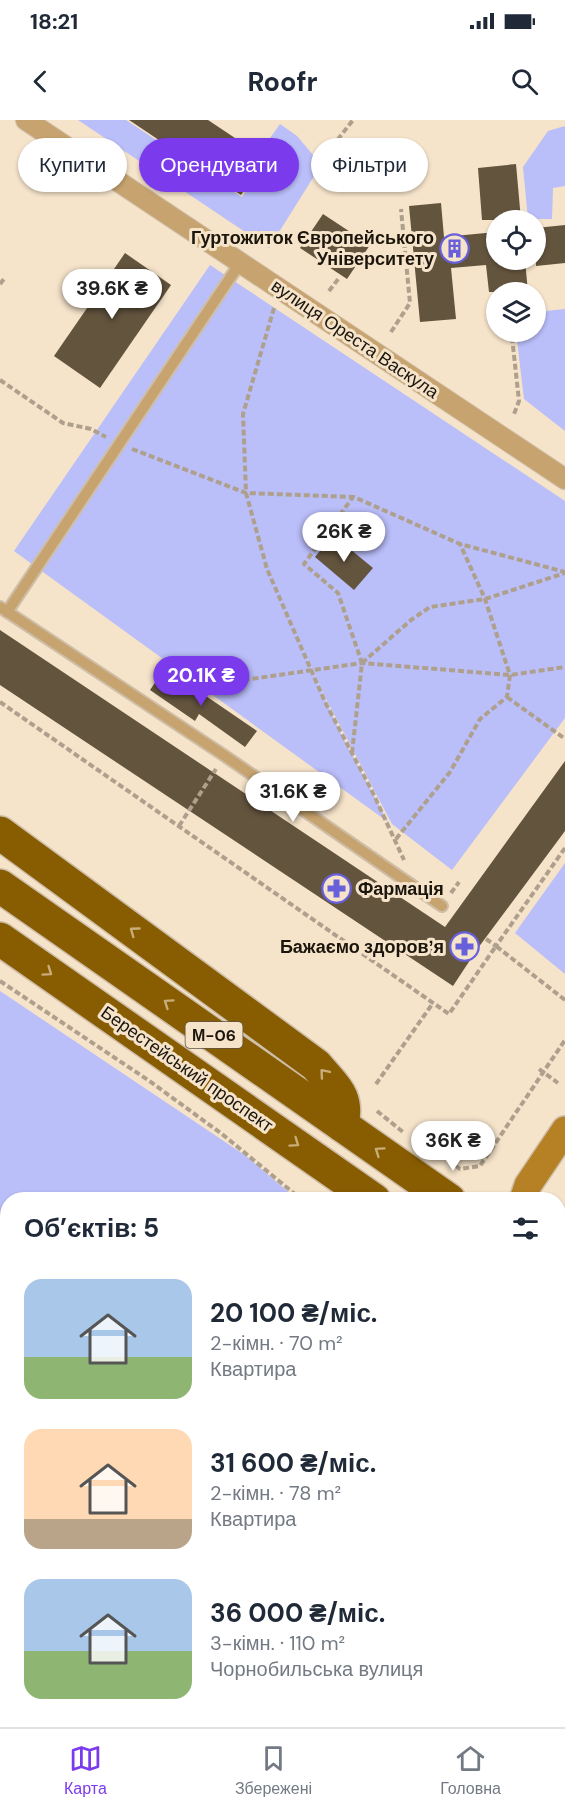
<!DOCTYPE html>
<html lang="uk">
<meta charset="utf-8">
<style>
body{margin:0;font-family:"DM Sans",sans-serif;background:#f6f6f7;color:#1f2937;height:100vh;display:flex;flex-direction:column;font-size:22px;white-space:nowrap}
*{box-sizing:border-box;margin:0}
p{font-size:20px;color:#747a83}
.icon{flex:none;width:33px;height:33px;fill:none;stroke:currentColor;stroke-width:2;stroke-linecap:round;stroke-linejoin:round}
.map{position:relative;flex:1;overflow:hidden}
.details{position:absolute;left:0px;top:1072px;width:566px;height:536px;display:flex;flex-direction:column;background:#fff;border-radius:24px 24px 0 0;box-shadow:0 2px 4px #0004}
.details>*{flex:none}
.guide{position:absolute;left:18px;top:18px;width:530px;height:54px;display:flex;gap:12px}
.fabs{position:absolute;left:486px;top:90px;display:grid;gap:12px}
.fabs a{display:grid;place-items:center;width:60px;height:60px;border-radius:50%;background:#fff;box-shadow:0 2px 4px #0004;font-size:30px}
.price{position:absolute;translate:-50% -51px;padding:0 14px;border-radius:21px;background:#fff;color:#222;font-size:20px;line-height:39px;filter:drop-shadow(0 2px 3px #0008)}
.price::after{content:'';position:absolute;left:50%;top:36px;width:18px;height:14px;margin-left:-9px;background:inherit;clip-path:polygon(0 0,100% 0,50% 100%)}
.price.current{background:#7c3aed;color:#fff}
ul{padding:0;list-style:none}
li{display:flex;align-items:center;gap:18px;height:150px;padding:0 24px}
li span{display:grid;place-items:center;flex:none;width:168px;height:120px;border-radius:18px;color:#555}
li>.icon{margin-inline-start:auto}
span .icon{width:72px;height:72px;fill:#fffc;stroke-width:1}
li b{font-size:26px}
h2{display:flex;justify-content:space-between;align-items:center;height:72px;padding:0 24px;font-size:26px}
.chip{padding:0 21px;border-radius:27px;background:#fff;box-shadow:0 2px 4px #0004;font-size:21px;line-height:54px}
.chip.current{background:#7c3aed;color:#fff}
.status{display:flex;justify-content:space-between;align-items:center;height:42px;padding:0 30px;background:#fff;direction:ltr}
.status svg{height:16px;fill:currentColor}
header{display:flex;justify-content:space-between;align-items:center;height:78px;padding:0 24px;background:#fff;font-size:27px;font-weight:700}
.tabs{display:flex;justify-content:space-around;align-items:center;height:84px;border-top:2px solid #e0e1e3;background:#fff;font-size:16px;color:#747a83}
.tabs a{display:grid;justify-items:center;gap:3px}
.tabs .current{color:#7c3aed}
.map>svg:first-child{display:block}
.green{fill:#babef9}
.water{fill:#9497e9}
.building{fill:#63543e}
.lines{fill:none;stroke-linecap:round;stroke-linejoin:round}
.lane-casing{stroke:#cebea8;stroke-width:14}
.street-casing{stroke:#cebea8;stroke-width:22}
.secondary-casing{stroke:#cebea8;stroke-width:30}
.highway-casing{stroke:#cebea8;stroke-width:36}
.path{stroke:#aea08c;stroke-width:4;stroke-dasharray:6 3;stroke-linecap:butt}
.lane{stroke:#c7a36f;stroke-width:10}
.street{stroke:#c7a36f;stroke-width:20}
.secondary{stroke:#b68124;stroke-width:27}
.highway{stroke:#885c00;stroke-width:33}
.oneway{stroke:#c9ad79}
.labels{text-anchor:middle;stroke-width:6;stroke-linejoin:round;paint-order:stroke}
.shield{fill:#f5e3ca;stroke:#5c5345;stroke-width:1.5}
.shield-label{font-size:16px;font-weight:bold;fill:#1b150c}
.poi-label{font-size:18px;font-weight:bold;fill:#1b150c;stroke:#f5e3ca;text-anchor:end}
.street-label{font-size:18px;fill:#1b150c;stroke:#f5e3ca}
</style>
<div class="status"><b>18:21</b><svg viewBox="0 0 49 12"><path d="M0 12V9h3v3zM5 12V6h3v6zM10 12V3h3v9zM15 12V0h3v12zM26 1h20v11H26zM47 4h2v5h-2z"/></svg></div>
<header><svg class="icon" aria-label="back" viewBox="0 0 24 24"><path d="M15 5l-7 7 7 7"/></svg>Roofr<svg class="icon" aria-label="search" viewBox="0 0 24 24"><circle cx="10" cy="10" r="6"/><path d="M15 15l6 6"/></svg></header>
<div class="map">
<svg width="565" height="1607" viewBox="0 0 565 1607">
<rect width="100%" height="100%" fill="#f5e3ca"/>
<g class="green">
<path d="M 78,0 L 126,0 L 242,77 L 268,39 L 260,32 L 280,4 L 297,16 L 319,42 L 316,53 L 269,128 Z"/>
<path d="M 565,6 L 565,66 L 553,68 L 552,99 L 528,99 L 523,47 L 548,11 Z"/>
<path d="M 210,145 L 565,381 L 565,598 L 452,750 L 392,704 L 325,577 L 292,505 L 340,612 L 388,702 L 14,431 Z"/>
<path d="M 565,189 L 565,311 L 524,279 L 516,212 L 536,212 L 536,192 Z"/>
<path d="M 565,743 L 565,854 L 515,813 Z"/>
<path d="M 0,871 L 246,1036 L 298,1080 L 8,1080 L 7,1224 L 0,1226 Z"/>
<path d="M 558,1288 L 565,1293 L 565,1473 L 558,1468 Z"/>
<path d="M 7,1394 L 8,1600 L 558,1600 L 558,1506 L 565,1510 L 565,1607 L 0,1607 L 0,1413 Z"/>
</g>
<path class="water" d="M 7,1224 L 7,1329 L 0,1346 L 0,1226 Z"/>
<g class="building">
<path d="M 129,0 L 208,0 L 265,38 L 241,75 Z"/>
<path d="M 516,44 L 521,100 L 482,100 L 478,48 Z"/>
<path d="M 441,83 L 444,117 L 496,112 L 496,140 L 525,140 L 528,172 L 489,172 L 486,145 L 451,148 L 456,199 L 420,202 L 409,86 Z"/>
<path d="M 323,94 L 370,125 L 347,159 L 300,128 Z"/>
<path d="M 565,105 L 565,143 L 536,146 L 536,108 Z"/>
<path d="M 125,133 L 171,165 L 100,268 L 54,236 Z"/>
<path d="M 333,415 L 373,448 L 354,470 L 315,437 Z"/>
<path d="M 0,510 L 445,807 L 565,641 L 565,711 L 478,828 L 453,866 L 0,565 Z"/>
<path d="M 165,548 L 257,611 L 245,627 L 199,594 L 195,601 L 150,570 Z"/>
</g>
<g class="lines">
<defs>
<g id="lane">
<path d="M 0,487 L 225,636 L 442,786"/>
<path d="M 7,492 L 240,143"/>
<path d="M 558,1480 L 565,1485"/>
</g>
<path id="street" d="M 26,0 L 565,359"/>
<path id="secondary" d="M 523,1080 L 528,1065 L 565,1010"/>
<g id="highway">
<path d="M 0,713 L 316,945 C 334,967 349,975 342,1005"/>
<path d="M 0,766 L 449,1080"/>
<path d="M 0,819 L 374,1080"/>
<path d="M 558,1157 L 565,1162"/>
<path d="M 558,1212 L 565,1218"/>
</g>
</defs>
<use href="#lane" class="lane-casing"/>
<use href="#street" class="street-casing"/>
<use href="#secondary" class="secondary-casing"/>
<use href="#highway" class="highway-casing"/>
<g class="path">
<path d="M 321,41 L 353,0"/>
<path d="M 0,164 L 4,159"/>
<path d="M 329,171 L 339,158"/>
<path d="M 274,188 L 243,294 L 246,373 L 267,449 L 325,582 L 372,671 L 404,740"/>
<path d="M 391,212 L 410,183 L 401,89"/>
<path d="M 512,217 L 519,281 L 514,294"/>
<path d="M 0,260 L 63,303 L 91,309 L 106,317"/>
<path d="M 132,329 L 246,373 L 354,377 L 460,424 L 565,452"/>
<path d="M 362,543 L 411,500 L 430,487 L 485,479 L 565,453"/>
<path d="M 231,573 L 244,560 L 362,543 L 510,555 L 565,547"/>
<path d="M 507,577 L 564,618"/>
<path d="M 0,582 L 449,894 L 496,826 L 565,880"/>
<path d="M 352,633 L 362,543 L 338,473 L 304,444 L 353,377"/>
<path d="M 179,706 L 216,649"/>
<path d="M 396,719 L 450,652 L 480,599 L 507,577 L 510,555 L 485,479 L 460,424"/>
<path d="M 451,773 L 459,762"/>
<path d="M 486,819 L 496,826 L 565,728"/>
<path d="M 0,861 L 148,960 L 222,1014 L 302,1080"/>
<path d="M 539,949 L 558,963"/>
<path d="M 376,964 L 433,883"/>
<path d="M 377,991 L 403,1012"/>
<path d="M 434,1029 L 460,1049 L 480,1046 L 565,920"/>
<path d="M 0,1101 L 8,1104"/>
<path d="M 0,1166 L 8,1166"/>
<path d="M 558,1268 L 565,1273"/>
<path d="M 558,1404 L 565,1417"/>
<path d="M 558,1447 L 565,1445"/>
<path d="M 0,1498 L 8,1481"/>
<path d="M 558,1563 L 565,1561"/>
<path d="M 96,1600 L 100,1607"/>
<path d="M 77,1607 L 79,1600"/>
<path d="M 366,1607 L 369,1600"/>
<path d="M 413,1607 L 421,1600"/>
</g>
<use href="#lane" class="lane"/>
<use href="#street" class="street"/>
<use href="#secondary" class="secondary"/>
<use href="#highway" class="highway"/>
</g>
<defs><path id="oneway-chevron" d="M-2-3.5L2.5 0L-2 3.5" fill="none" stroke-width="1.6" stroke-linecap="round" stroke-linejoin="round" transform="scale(1.5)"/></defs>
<g class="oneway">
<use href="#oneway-chevron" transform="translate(134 811) rotate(-144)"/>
<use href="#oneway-chevron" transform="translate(48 852) rotate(35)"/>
<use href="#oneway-chevron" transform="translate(168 883) rotate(-145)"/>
<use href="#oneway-chevron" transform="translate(324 953) rotate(-130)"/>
<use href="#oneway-chevron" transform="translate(295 1023) rotate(35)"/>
<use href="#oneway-chevron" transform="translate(379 1031) rotate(-145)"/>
</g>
<defs>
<symbol id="building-ring" viewBox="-11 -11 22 22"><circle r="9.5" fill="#f5e3ca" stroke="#6760da" stroke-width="1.5"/><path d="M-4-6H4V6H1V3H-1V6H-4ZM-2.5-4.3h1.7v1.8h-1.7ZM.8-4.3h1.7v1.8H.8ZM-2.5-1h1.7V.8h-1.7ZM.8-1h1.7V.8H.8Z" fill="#6760da"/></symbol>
<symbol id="pharmacy-ring" viewBox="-11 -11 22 22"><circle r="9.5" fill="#f5e3ca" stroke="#6760da" stroke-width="1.5"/><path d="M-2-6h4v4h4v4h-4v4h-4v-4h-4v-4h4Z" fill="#6760da"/></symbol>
</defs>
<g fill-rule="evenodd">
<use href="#building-ring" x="438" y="112" width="33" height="33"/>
<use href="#pharmacy-ring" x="320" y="752" width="33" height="33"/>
<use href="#pharmacy-ring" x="448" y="810" width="33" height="33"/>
</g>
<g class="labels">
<rect class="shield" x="185.5" y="902" width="57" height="26" rx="4.5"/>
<g class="shield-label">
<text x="214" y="921">М-06</text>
</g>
<g class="poi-label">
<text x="434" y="124">Гуртожиток Європейського<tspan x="434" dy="21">Університету</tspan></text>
<text x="358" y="775" text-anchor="start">Фармація</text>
<text x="444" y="833">Бажаємо здоровʼя</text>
</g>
<g class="street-label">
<text transform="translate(355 219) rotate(34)" y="6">вулиця Ореста Васкула</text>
<text transform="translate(187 949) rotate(35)" y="6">Берестейський проспект</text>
</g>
</g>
</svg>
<div class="fabs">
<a><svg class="icon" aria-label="locate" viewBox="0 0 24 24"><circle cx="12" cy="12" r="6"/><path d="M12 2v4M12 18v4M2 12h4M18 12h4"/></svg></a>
<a><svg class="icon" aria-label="layers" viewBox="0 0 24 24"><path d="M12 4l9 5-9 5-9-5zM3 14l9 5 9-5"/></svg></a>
</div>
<b class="price" style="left:112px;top:200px">39.6K ₴</b>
<b class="price" style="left:344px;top:443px">26K ₴</b>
<b class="price current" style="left:201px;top:587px">20.1K ₴</b>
<b class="price" style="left:293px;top:703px">31.6K ₴</b>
<b class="price" style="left:453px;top:1052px">36K ₴</b>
<div class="guide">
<a class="chip">Купити</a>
<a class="chip current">Орендувати</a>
<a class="chip">Фільтри</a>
</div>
<section class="details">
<h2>Об’єктів: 5<svg class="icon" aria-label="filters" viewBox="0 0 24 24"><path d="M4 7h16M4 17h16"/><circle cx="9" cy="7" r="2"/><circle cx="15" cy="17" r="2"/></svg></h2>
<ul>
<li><span style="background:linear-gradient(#a9c7e8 65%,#8fb573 0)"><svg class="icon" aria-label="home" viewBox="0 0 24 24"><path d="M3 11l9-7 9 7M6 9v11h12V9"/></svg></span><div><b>20 100 ₴/міс.</b><p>2-кімн. · 70 m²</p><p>Квартира</p></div></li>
<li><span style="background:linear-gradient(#ffd9b3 75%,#b9a48a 0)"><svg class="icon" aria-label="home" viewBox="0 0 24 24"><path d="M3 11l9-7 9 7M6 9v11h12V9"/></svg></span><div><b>31 600 ₴/міс.</b><p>2-кімн. · 78 m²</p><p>Квартира</p></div></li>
<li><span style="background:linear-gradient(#a9c7e8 60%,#8fb573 0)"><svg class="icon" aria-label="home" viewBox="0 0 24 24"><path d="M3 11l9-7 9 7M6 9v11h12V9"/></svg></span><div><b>36 000 ₴/міс.</b><p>3-кімн. · 110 m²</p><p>Чорнобильська вулиця</p></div></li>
</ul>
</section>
</div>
<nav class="tabs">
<a class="current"><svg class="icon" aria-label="map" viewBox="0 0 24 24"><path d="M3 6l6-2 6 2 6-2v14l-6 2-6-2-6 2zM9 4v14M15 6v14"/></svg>Карта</a>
<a><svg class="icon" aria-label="saved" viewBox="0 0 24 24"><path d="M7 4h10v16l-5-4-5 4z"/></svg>Збережені</a>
<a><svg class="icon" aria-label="home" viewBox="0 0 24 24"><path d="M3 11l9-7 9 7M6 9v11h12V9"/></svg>Головна</a>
</nav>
